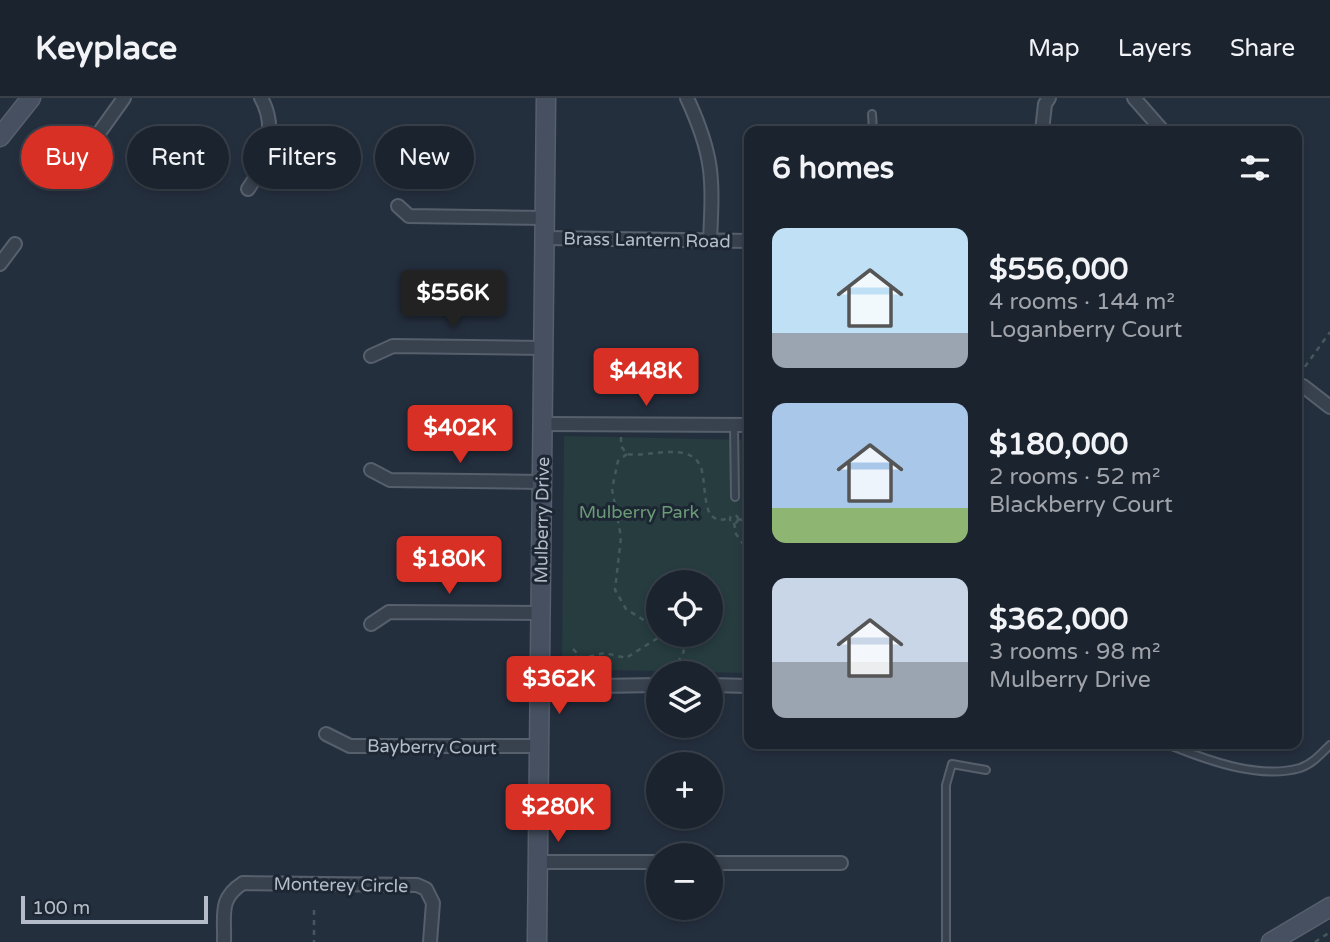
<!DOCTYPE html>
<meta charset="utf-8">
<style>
body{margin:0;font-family:"Varela Round",sans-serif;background:#282f3a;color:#f1f3f6;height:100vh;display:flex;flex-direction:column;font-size:26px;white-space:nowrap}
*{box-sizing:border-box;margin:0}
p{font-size:23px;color:#a0a4aa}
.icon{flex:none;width:38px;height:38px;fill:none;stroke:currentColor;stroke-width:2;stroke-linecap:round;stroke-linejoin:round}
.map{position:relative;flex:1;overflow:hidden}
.sheet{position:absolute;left:744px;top:28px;width:558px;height:623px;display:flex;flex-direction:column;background:#1b232e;border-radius:14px;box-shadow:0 4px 10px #0003,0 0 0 2px #39404a}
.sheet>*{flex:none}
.hud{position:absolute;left:21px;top:28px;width:618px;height:63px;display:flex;gap:14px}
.fabs{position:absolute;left:646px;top:472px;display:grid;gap:14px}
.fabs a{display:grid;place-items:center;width:77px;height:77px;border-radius:50%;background:#1b232e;box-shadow:0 4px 10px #0003,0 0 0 2px #39404a;font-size:35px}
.scale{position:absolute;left:21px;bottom:18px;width:187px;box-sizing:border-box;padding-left:7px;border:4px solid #b4bcc9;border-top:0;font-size:19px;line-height:24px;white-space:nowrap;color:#b4bcc9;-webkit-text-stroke:5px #1d2633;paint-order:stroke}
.price{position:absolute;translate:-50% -60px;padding:0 16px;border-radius:7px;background:#d93025;color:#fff;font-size:23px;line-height:46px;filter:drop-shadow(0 2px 4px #0008)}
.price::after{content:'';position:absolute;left:50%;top:42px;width:21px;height:16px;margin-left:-10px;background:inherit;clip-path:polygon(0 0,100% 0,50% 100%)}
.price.active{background:#222;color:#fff}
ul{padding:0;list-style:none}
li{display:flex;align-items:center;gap:21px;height:175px;padding:0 28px}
li span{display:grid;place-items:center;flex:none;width:196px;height:140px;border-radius:14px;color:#555}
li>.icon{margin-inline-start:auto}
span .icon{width:84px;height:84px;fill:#fffc;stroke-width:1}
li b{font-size:30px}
h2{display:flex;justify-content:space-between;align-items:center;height:84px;padding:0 28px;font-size:30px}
.pill{padding:0 24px;border-radius:32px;background:#1b232e;box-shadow:0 4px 10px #0003,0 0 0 2px #39404a;font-size:24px;line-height:63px}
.pill.active{background:#d93025;color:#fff}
header{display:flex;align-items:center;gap:42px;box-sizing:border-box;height:98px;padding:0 35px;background:#1b232e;border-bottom:2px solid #39404a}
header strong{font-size:33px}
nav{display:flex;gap:38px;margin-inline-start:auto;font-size:24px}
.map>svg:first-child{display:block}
.green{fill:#263c3f;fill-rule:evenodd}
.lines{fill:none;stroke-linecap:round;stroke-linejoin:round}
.lane-casing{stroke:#565f6c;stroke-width:10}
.street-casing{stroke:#565f6c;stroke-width:16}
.secondary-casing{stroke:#565f6c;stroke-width:21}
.path{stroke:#44595c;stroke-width:2.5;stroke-dasharray:5 5;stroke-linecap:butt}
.lane{stroke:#38414e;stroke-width:6}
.street{stroke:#38414e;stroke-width:12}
.secondary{stroke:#465061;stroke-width:18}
.labels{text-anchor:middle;stroke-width:6;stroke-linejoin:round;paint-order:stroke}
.street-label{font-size:18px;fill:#b4bcc9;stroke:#1d2633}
.park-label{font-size:18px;fill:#6b9a76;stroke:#1d2633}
</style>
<header>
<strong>Keyplace</strong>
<nav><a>Map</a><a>Layers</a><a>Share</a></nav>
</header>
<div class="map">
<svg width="1330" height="844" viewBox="0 0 1330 844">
<rect width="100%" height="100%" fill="#242f3e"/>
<path class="green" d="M 564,338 L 749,342 L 749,575 L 562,571 ZM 658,485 L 710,485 L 710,537 L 658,537 Z"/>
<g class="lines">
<defs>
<g id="lane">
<path d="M 872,16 L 873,33"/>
<path d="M 734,327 L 735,399"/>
<path d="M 1167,646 C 1204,661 1258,682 1300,670 C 1312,666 1321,656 1330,647"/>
<path d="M 946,844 L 946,687 L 952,666 L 986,672"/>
</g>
<g id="street">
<path d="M 687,0 C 714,58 713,80 710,143"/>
<path d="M 1134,0 L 1163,33"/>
<path d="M 1042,33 L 1045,6 L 1049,0"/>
<path d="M 99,35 L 124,0"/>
<path d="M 248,91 C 266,66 278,29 261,0"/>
<path d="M 398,108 L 409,118 L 545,120"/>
<path d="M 545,140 L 749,143"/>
<path d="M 0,166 L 15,146"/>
<path d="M 371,258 L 393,248 L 543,250"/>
<path d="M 1303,288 L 1330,309"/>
<path d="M 543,326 L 749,327"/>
<path d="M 371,372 L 390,382 L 542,384"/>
<path d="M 371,526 L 389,514 L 541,515"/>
<path d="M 710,587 L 749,588"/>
<path d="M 540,589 L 658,587"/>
<path d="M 326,636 L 350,648 L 540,648"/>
<path d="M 538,764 L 658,764"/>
<path d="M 710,765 L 841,765"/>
<path d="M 224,844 C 225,817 218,801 243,785 L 417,787 L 426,791 L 433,805 L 430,844"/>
</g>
<g id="secondary">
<path d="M 0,39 L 31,0"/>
<path d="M 537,844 L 546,0"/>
<path d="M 1271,844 L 1330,809"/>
</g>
</defs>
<use href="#lane" class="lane-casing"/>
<use href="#street" class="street-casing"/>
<use href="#secondary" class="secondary-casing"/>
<g class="path">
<path d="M 1299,277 L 1330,234"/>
<path d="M 621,339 L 621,348 L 627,356 C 650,360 694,341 702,373 C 705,388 704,402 710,417 L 718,422 L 730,421"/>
<path d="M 627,356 L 618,363 L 612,391 L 621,439 L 615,492 L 626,511 L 658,531"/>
<circle cx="734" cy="421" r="4"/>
<path d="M 738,421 L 749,424"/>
<path d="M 734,425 L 736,436 L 749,454"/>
<path d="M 749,522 L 749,535"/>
<path d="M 661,537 L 667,537"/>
<path d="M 669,537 L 684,553 L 672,576"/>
<path d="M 573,551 L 582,560 L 605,555 L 626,560 L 661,538"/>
<path d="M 569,576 L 569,568 L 577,558"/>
<path d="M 314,812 L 314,844"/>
<path d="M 1315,844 L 1330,834"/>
</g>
<use href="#lane" class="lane"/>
<use href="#street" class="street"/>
<use href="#secondary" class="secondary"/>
</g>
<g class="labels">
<g class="street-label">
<text transform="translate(647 142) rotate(1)" y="6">Brass Lantern Road</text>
<text transform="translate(542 422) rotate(-89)" y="6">Mulberry Drive</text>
<text transform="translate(432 649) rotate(1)" y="6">Bayberry Court</text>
<text transform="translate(341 787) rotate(1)" y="6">Monterey Circle</text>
</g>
<g class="park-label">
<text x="639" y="420">Mulberry Park</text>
</g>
</g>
</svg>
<div class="fabs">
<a><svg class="icon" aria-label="locate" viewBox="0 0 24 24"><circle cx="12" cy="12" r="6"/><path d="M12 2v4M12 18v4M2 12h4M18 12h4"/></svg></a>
<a><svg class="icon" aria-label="layers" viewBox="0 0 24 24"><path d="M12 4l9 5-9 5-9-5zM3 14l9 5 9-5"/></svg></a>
<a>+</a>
<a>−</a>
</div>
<div class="scale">100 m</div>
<b class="price active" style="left:453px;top:232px">$556K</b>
<b class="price" style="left:646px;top:310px">$448K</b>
<b class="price" style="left:460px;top:367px">$402K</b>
<b class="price" style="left:449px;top:498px">$180K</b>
<b class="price" style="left:559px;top:618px">$362K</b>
<b class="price" style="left:558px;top:746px">$280K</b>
<div class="hud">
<a class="pill active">Buy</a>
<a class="pill">Rent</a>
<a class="pill">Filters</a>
<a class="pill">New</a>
</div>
<section class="sheet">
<h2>6 homes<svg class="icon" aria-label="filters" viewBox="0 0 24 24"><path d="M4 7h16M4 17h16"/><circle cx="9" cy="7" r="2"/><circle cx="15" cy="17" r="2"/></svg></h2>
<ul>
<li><span style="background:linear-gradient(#bfe0f5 75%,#9aa5b1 0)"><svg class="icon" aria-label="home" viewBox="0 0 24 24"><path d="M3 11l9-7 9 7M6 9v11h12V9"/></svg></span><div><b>$556,000</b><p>4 rooms · 144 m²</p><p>Loganberry Court</p></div></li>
<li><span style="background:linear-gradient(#a9c7e8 75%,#8fb573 0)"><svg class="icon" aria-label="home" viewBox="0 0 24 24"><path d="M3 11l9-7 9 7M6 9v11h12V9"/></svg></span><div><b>$180,000</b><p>2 rooms · 52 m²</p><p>Blackberry Court</p></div></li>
<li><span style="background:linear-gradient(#c9d6e8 60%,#9aa5b1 0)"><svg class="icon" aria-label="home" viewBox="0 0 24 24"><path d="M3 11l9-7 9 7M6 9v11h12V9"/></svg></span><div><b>$362,000</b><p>3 rooms · 98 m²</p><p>Mulberry Drive</p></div></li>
</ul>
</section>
</div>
